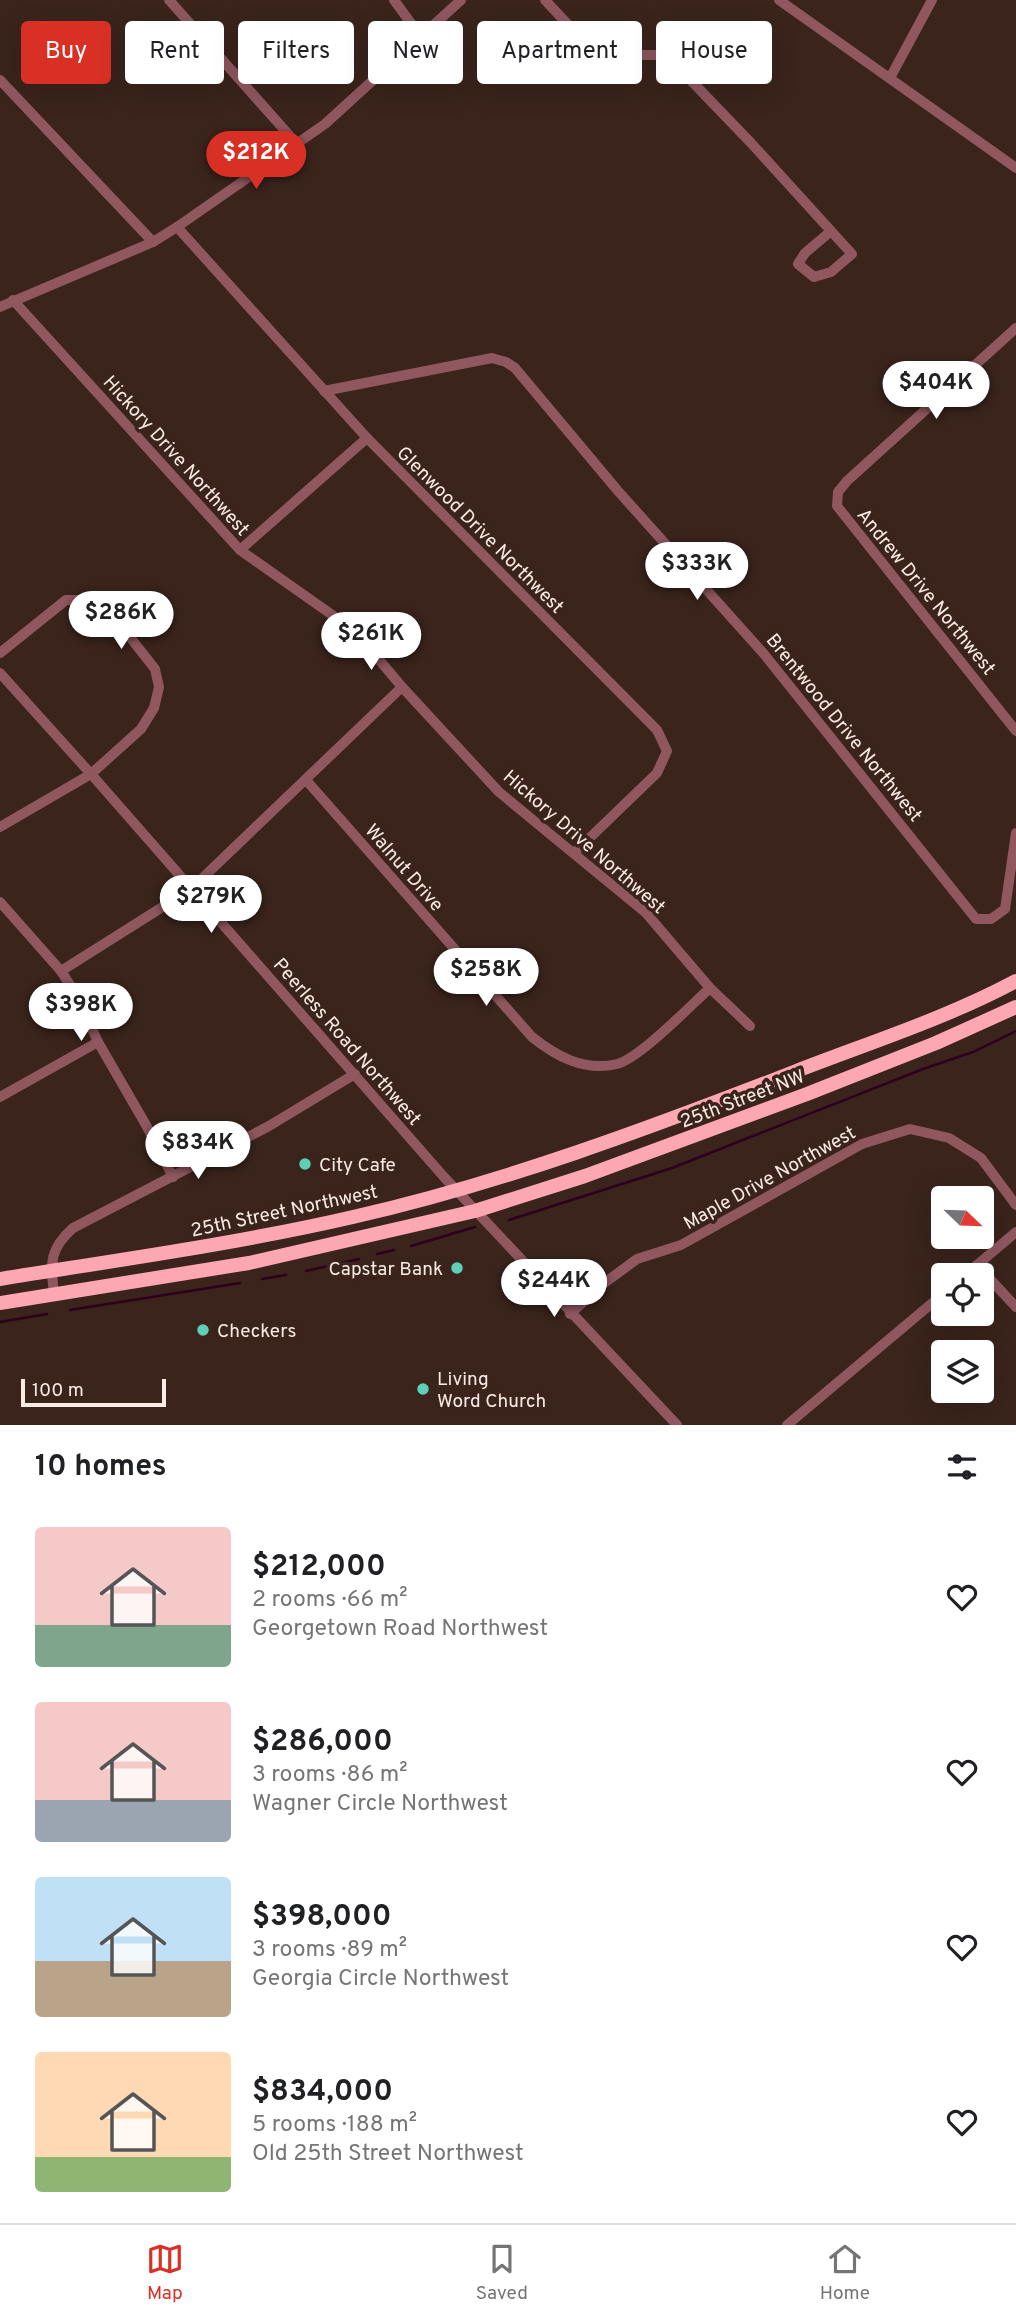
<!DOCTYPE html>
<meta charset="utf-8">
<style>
body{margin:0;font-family:Overpass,sans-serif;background:#f6f6f6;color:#202124;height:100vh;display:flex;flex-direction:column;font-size:26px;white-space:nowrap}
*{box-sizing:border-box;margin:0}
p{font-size:23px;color:#757577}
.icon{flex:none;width:38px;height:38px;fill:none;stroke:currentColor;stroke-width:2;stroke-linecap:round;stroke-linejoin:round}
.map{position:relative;height:1425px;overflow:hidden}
.side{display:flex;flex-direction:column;background:#fff;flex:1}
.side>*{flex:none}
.guide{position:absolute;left:21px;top:21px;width:975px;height:63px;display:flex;gap:14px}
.needle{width:46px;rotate:113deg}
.controls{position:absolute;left:931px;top:1186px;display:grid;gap:14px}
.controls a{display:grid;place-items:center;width:63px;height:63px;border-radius:7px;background:#fff;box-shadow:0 7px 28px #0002;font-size:35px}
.scale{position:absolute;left:21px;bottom:18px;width:145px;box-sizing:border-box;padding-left:7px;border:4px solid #faebe6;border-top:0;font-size:19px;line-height:24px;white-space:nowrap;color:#faebe6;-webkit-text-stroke:5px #3a241c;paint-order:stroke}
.price{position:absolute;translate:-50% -60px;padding:0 16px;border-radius:24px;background:#fff;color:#222;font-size:23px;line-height:46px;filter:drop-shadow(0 2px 4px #0008)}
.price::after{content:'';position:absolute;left:50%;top:42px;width:21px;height:16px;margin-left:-10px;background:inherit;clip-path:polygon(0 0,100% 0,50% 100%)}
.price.selected{background:#d93025;color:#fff}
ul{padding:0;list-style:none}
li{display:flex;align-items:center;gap:21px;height:175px;padding:0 35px}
li span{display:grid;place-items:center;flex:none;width:196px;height:140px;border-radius:7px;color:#555}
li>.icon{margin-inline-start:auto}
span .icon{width:84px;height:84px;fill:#fffc;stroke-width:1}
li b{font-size:30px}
h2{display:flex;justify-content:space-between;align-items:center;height:84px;padding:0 35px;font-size:30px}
.chip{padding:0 24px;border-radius:7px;background:#fff;box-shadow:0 7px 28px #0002;font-size:24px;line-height:63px}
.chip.selected{background:#d93025;color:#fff}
.menu{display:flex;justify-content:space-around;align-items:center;height:98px;border-top:2px solid #e0e0e0;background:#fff;font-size:19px;color:#757577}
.menu a{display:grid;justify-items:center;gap:4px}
.menu .selected{color:#d93025}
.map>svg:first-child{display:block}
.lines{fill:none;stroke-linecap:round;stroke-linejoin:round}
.stream{stroke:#2e0020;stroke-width:2.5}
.minor{stroke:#90575f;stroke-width:10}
.highway{stroke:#fca7b2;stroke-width:14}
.poi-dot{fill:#5eceb8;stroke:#3a241c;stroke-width:2.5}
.labels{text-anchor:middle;stroke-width:7;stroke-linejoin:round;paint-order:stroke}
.street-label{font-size:19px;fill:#faebe6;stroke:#3a241c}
.poi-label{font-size:19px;fill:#faebe6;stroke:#3a241c;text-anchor:start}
</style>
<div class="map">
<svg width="1016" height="1425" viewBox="0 0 1016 1425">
<rect width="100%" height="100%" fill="#3a241c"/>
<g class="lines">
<g class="stream">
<path d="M 509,1220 L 672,1168 L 923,1069 L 973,1052 L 1016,1031"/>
<path d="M 411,1246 L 475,1227"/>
<path d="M 377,1254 L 394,1250"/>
<path d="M 306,1271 L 359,1259"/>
<path d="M 262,1279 L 286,1275"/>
<path d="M 70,1310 L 240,1283"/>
<path d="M 0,1322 L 47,1314"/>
</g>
<g class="minor">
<path d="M 169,0 L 297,144"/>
<path d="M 394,0 L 421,37"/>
<path d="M 545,0 L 587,45 L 612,55 L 660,55 L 678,67 L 752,144 L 852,254 L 831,272 L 814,277 L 798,264 L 805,253 L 831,231"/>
<path d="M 779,0 L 1016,168"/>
<path d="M 890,78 L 932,0"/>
<path d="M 0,80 L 153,242"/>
<path d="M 177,227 L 367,438 L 657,730 L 667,751 L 657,773 L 574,853"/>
<path d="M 13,300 L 240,550 L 355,631 L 402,687 L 499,792 L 646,913 L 710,988 L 750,1026"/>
<path d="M 0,307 L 153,242 L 177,227 L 325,124 L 461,0"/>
<path d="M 1016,328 L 847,481 L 838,492 L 837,506 L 1016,731"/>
<path d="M 324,391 L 492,358 L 506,362 L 515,368 L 618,491 L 764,654 L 976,919 L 991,919 L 1005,909 L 1016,833"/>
<path d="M 240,550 L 367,438"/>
<path d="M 0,653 L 66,600 L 88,600 L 103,607 L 115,618 L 155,669 L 159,687 L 154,708 L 141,729 L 91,774 L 0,827"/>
<path d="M 0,673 L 91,774 L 444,1177 L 677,1425"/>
<path d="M 306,780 L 532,1037 C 556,1056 584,1072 617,1064 C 640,1058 690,1006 710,988"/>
<path d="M 0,902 L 61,971 L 77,996 L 98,1042 L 146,1125 L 173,1177"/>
<path d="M 61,971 L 191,889 L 402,687"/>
<path d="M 0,1097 L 98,1042"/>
<path d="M 977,1265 L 1016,1307"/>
<path d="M 964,1276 L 1016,1232"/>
<path d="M 54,1295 C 51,1264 48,1250 73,1228 L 269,1126 L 355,1074"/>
<path d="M 570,1314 L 603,1284 L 637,1259 L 681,1245 L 862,1144 L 910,1129 L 949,1138 L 981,1158 L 1016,1205"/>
<path d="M 787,1425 L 943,1294"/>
</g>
<g class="highway">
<path d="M 0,1279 C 118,1260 236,1244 353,1217 C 503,1183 650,1128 794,1072 C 868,1043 945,1019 1016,981"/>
<path d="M 0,1303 L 249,1263 L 475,1211 L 585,1176 L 807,1094 L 936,1043 L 1016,1007"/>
</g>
</g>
<g class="poi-dot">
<circle cx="305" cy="1164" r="7"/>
<circle cx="457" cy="1268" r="7"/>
<circle cx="203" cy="1330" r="7"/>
<circle cx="423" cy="1389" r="7"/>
</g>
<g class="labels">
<g class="street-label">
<text transform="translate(177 455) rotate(48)" y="7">Hickory Drive Northwest</text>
<text transform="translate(481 529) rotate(45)" y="7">Glenwood Drive Northwest</text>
<text transform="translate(927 591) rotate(51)" y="7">Andrew Drive Northwest</text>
<text transform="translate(845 727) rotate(51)" y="7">Brentwood Drive Northwest</text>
<text transform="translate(585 841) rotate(41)" y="7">Hickory Drive Northwest</text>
<text transform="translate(405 867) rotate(49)" y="7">Walnut Drive</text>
<text transform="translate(348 1041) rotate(49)" y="7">Peerless Road Northwest</text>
<text transform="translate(742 1098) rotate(-21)" y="7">25th Street NW</text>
<text transform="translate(769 1177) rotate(-29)" y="7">Maple Drive Northwest</text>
<text transform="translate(284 1210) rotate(-12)" y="7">25th Street Northwest</text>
</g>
<g class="poi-label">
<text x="319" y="1171">City Cafe</text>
<text x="443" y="1275" text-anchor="end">Capstar Bank</text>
<text x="217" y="1337">Checkers</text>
<text x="437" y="1385">Living<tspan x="437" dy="22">Word Church</tspan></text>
</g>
</g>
</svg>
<div class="controls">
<a><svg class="needle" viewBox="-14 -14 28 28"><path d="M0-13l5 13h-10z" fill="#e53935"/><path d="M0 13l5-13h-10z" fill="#757577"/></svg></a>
<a><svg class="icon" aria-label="locate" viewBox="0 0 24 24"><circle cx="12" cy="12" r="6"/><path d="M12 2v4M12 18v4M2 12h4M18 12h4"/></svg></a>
<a><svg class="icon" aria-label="layers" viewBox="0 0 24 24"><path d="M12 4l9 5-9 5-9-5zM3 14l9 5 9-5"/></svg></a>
</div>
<div class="scale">100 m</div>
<b class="price selected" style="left:256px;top:191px">$212K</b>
<b class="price" style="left:936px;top:421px">$404K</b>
<b class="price" style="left:697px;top:602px">$333K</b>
<b class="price" style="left:121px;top:651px">$286K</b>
<b class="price" style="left:371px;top:672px">$261K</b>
<b class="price" style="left:211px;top:935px">$279K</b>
<b class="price" style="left:486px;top:1008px">$258K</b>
<b class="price" style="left:81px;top:1043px">$398K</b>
<b class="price" style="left:198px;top:1181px">$834K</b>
<b class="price" style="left:554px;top:1319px">$244K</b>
<div class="guide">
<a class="chip selected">Buy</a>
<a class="chip">Rent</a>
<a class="chip">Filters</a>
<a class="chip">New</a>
<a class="chip">Apartment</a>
<a class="chip">House</a>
</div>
</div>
<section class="side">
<h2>10 homes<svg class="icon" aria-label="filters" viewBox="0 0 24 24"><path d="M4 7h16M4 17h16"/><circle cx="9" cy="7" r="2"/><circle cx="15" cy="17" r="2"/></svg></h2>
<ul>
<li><span style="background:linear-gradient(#f6c9c9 70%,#7fa58c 0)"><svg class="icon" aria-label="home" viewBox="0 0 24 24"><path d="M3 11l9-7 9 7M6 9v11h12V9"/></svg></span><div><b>$212,000</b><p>2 rooms · 66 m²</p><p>Georgetown Road Northwest</p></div><svg class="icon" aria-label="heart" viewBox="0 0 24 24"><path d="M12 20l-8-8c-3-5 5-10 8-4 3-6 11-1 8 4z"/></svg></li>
<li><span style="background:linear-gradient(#f6c9c9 70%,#9aa5b1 0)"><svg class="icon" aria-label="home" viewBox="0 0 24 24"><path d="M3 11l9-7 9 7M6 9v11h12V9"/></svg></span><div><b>$286,000</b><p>3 rooms · 86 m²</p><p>Wagner Circle Northwest</p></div><svg class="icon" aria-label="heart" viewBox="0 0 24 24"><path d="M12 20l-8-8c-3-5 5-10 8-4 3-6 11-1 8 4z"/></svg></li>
<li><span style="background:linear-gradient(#bfe0f5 60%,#b9a48a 0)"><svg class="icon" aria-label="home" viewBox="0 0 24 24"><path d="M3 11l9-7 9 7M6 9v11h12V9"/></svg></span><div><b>$398,000</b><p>3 rooms · 89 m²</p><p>Georgia Circle Northwest</p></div><svg class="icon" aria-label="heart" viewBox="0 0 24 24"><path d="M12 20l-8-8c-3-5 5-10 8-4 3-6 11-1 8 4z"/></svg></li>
<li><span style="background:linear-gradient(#ffd9b3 75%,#8fb573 0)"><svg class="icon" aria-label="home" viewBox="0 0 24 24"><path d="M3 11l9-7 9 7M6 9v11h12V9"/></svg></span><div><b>$834,000</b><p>5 rooms · 188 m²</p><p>Old 25th Street Northwest</p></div><svg class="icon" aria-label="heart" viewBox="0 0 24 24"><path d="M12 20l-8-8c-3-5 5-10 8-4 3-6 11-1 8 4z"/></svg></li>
</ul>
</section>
<nav class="menu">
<a class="selected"><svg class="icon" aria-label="map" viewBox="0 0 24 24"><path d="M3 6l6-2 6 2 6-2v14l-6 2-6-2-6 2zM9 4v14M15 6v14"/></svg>Map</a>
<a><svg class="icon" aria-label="saved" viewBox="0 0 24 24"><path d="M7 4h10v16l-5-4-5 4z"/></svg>Saved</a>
<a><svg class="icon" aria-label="home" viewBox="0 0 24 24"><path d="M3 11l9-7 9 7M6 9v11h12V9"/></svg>Home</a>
</nav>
